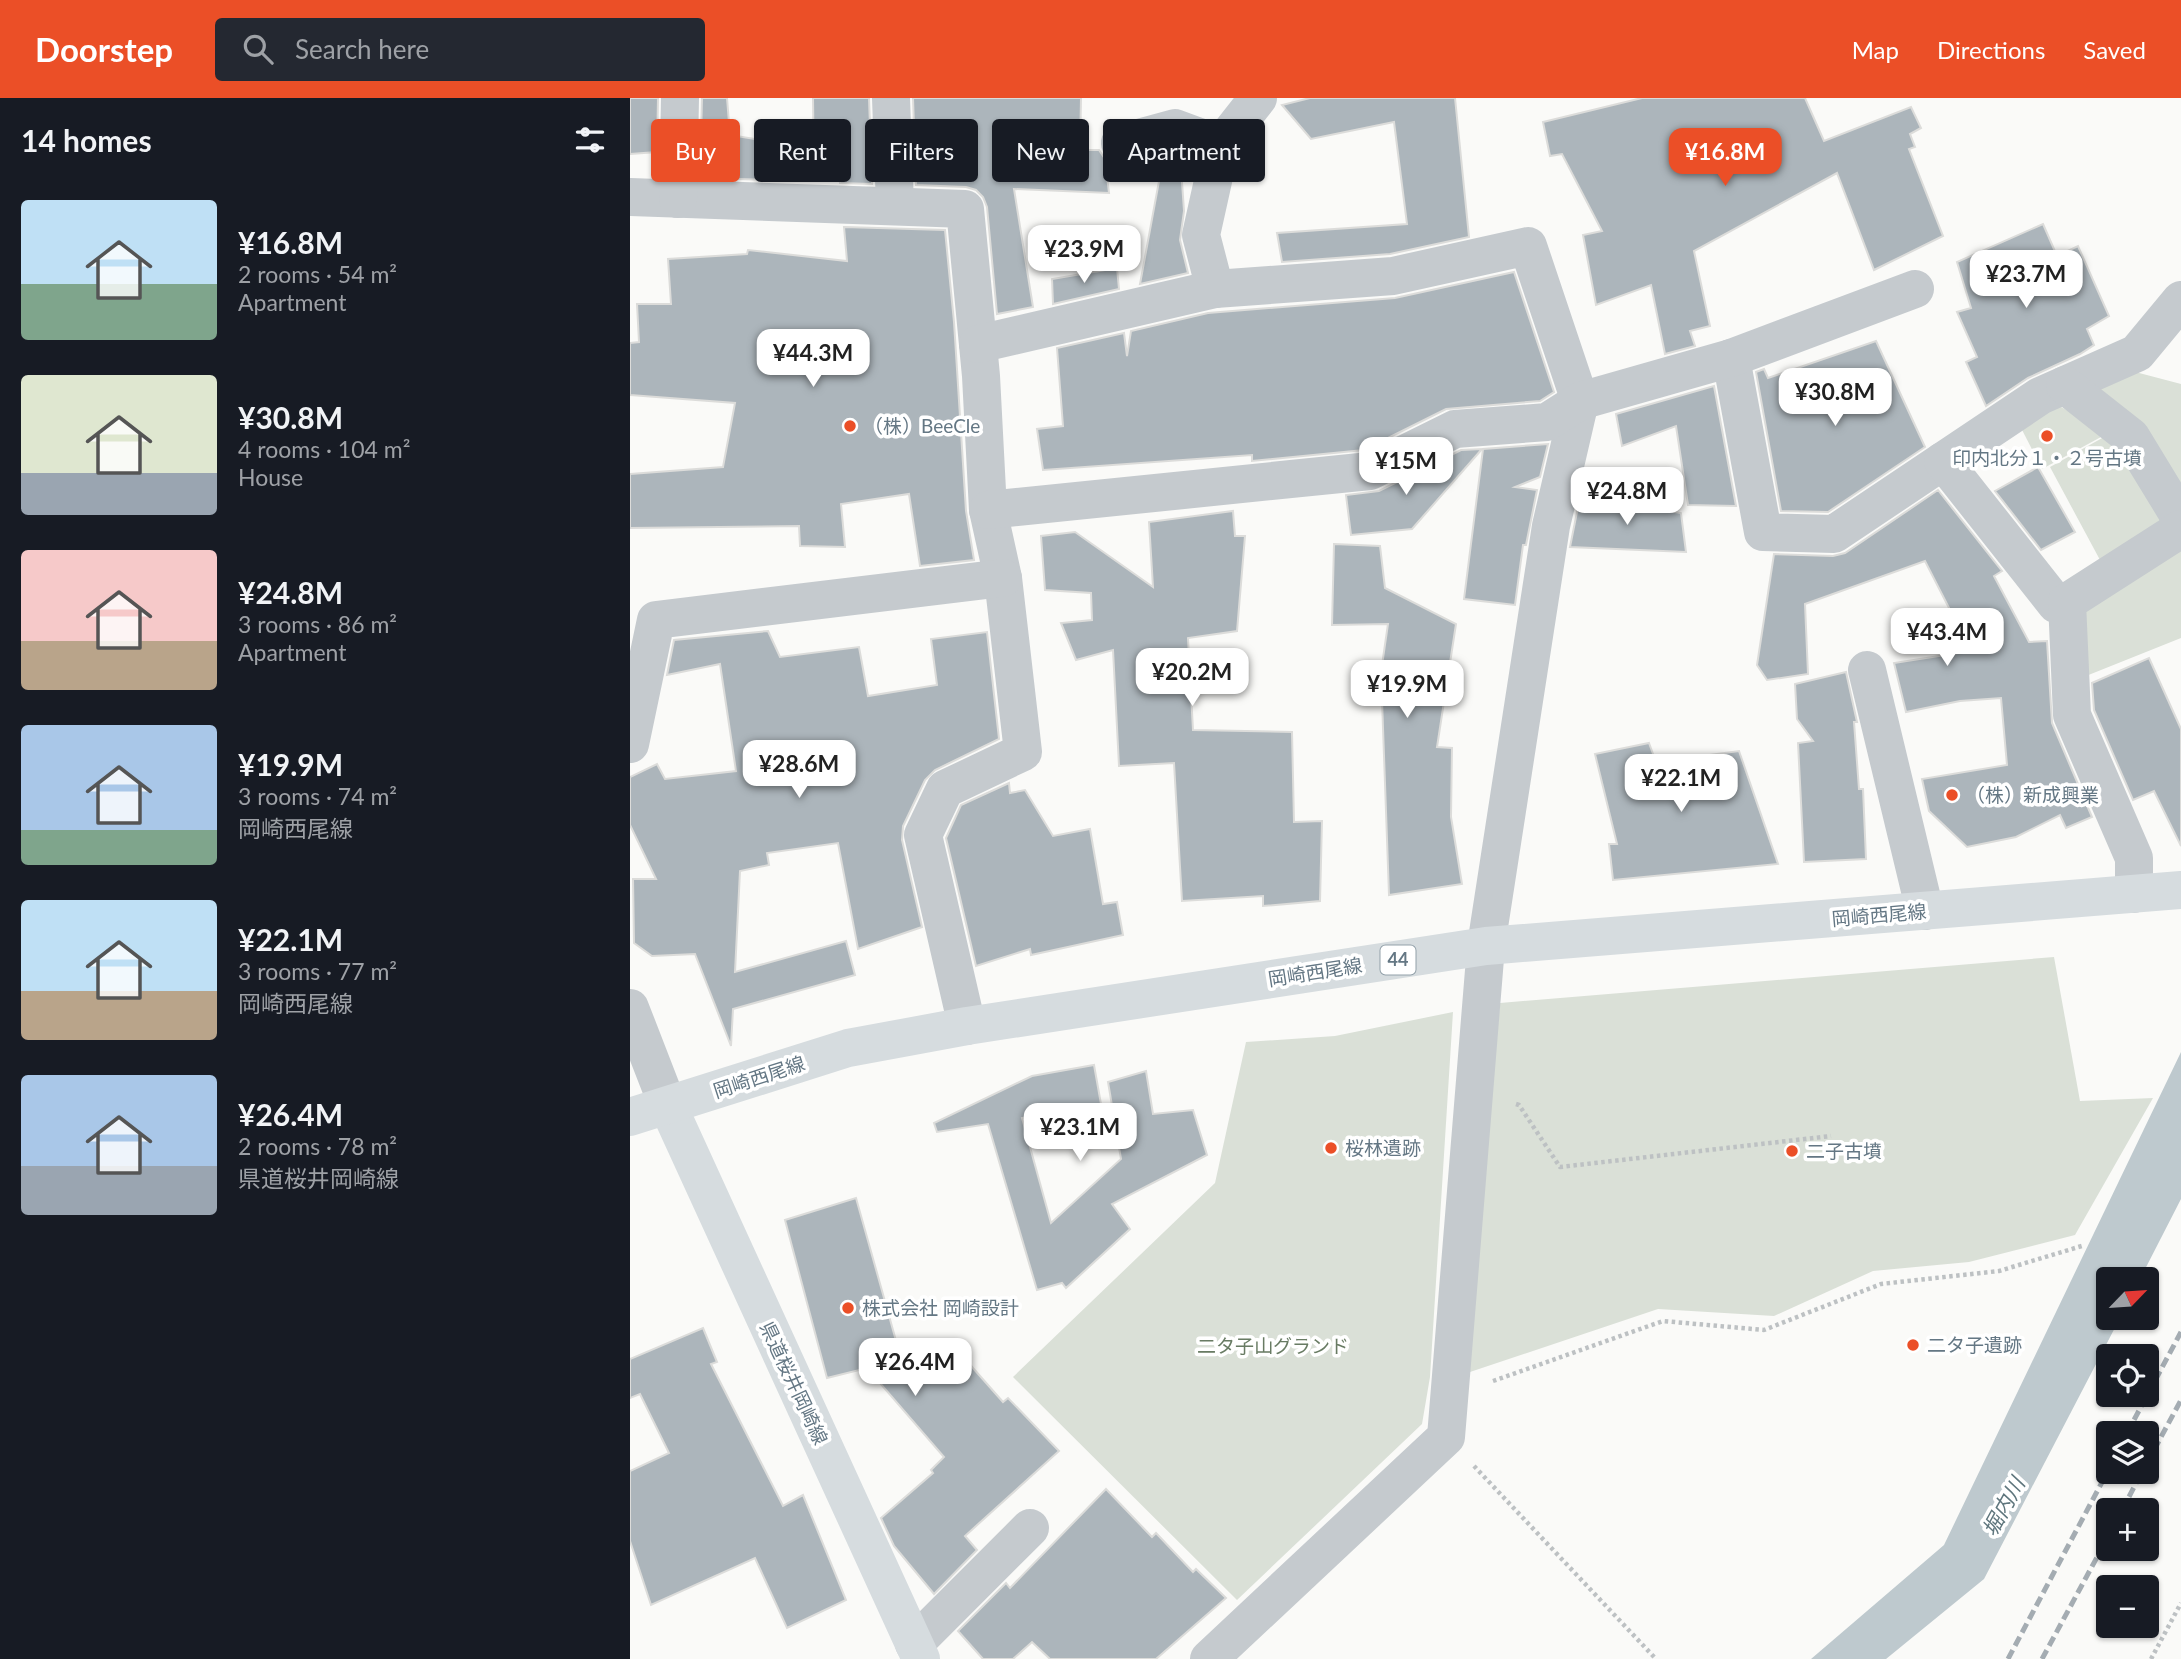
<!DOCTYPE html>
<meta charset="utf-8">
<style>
body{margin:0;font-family:Lato,"Noto Sans JP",sans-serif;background:#242831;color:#f1f3f6;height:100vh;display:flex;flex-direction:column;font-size:26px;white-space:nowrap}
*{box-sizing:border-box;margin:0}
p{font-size:23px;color:#9ea1a6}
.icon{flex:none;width:38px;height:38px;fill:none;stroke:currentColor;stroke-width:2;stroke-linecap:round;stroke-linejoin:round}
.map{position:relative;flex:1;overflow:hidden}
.drawer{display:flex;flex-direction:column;background:#171b24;width:630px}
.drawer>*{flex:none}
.banner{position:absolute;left:21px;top:21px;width:665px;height:63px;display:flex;gap:14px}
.needle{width:46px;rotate:65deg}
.controls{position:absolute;left:1466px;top:1169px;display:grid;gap:14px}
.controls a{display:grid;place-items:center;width:63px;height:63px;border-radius:7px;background:#171b24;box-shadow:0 2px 5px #0004;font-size:35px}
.price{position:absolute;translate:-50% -60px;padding:0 16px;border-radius:14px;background:#fff;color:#222;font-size:23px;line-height:46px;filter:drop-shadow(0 2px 4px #0008)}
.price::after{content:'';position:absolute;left:50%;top:42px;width:21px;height:16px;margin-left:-10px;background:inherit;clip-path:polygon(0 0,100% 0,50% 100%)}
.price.active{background:#eb4f27;color:#fff}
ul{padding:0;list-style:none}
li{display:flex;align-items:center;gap:21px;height:175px;padding:0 21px}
li span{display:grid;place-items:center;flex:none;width:196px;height:140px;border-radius:7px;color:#555}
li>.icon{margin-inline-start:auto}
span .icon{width:84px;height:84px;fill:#fffc;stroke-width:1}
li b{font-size:30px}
h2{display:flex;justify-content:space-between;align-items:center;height:84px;padding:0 21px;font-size:30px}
.chip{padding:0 24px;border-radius:7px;background:#171b24;box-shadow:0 2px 5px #0004;font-size:24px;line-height:63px}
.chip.active{background:#eb4f27;color:#fff}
header{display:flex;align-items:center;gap:42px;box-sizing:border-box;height:98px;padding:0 35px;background:#eb4f27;color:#fff}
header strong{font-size:33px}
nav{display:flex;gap:38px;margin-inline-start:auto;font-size:24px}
.search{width:490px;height:63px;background:#242831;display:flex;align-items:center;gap:18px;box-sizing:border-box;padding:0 24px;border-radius:7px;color:#9ea1a6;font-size:26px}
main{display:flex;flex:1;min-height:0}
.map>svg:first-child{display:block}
.green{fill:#dae0d7}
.water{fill:#bec9ce}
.building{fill:#acb5bb;stroke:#dcdcda;stroke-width:2}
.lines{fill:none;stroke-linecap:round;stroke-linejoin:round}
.path{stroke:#bdc1c3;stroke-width:4.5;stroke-dasharray:3.5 3.5;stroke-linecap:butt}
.minor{stroke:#c5cace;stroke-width:38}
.major{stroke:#d6dcdf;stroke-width:38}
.rail{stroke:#a4acb2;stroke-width:5;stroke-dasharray:10 5;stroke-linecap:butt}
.poi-dot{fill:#eb4f27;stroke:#fff;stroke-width:2.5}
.labels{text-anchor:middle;stroke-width:7;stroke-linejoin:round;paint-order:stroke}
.shield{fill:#fff;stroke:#92a0a9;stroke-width:2}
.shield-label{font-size:18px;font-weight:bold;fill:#647784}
.poi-label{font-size:19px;fill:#647784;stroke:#fff;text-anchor:start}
.street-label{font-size:19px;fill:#647784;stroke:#fff}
.park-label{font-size:19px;fill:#687b63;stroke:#fff}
.water-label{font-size:21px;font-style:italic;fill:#5f767d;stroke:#fff}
</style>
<header>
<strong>Doorstep</strong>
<div class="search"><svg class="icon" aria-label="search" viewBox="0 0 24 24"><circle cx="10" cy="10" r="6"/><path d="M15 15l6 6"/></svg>Search here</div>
<nav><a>Map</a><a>Directions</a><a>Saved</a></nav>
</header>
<main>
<section class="drawer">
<h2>14 homes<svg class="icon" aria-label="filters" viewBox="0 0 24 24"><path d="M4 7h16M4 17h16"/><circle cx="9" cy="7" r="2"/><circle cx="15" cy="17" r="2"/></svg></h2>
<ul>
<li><span style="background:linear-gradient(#bfe0f5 60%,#7fa58c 0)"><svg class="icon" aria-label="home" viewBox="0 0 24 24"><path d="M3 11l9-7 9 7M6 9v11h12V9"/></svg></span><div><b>¥16.8M</b><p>2 rooms · 54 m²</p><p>Apartment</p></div></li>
<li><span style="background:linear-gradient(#dfe7d0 70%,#9aa5b1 0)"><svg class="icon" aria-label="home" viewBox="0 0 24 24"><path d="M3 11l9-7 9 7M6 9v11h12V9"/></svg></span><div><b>¥30.8M</b><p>4 rooms · 104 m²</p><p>House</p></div></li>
<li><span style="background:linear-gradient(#f6c9c9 65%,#b9a48a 0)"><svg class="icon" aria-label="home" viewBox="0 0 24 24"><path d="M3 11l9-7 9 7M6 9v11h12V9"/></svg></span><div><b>¥24.8M</b><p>3 rooms · 86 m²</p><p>Apartment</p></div></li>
<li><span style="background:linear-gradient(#a9c7e8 75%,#7fa58c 0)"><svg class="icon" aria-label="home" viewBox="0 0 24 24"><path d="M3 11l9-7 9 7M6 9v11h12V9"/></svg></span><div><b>¥19.9M</b><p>3 rooms · 74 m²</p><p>岡崎西尾線</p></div></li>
<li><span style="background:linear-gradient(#bfe0f5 65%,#b9a48a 0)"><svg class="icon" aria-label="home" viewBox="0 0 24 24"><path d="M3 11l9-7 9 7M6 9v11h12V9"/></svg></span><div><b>¥22.1M</b><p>3 rooms · 77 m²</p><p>岡崎西尾線</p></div></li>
<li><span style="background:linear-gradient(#a9c7e8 65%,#9aa5b1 0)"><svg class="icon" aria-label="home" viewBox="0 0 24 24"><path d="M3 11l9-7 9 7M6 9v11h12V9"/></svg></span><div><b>¥26.4M</b><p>2 rooms · 78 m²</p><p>県道桜井岡崎線</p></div></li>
</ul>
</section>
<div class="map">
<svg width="1551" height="1561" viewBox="0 0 1551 1561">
<rect width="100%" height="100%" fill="#fafaf8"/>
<g class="green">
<path d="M 1494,271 L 1551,286 L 1551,540 L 1456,578 L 1451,509 L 1484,488 L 1420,369 L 1474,339 L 1423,302 Z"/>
<path d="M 1424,305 L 1456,323 L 1471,339 L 1412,371 L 1388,324 Z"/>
<path d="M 1424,859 L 1450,1003 L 1523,1000 L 1445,1137 L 1339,1164 L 1243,1173 L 1144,1218 L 1028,1211 L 834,1276 L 870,905 Z"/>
<path d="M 823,914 L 800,1279 L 792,1326 L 607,1502 L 383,1279 L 585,1085 L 616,944 L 705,938 Z"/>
</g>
<path class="water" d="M 1551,954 L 1551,1101 L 1510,1181 L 1479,1181 L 1479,1220 L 1490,1220 L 1354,1481 L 1256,1561 L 1181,1561 L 1314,1447 Z"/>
<g class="building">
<path d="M 0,0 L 28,0 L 27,54 L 0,56 Z"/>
<path d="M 72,0 L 97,0 L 100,37 L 144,44 L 143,82 L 70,80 Z"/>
<path d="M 183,0 L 239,0 L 242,86 L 210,85 L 209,75 L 184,75 Z"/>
<path d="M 283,0 L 451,0 L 450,52 L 469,52 L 475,61 L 479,95 L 384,91 L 403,209 L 367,216 L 357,109 L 353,99 L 346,92 L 336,89 L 286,87 Z"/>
<path d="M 680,0 L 825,0 L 839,139 L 760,156 L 652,164 L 647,135 L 777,126 L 764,24 L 681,41 L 652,7 Z"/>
<path d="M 1012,0 L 1175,0 L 1194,43 L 1281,9 L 1291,30 L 1280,36 L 1285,49 L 1279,51 L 1313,138 L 1244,172 L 1207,75 L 1064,153 L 1080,228 L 1060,233 L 1065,248 L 1035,256 L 1021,187 L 966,207 L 953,137 L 972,133 L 932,56 L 920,58 L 913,24 Z"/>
<path d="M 544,53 L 550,55 L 554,113 L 550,142 L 558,175 L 510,186 L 534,56 Z"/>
<path d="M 1413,126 L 1427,158 L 1448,148 L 1479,218 L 1457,231 L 1464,247 L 1450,256 L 1398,280 L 1356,308 L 1336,264 L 1347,259 L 1327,214 L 1341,210 L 1327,164 Z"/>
<path d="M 214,129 L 315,132 L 324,224 L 336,413 L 344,462 L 290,468 L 279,396 L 211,406 L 215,449 L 170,448 L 169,428 L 0,430 L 0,376 L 93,369 L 105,305 L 0,297 L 0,245 L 9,244 L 7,206 L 41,206 L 38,161 L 117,156 L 118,152 L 217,163 Z"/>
<path d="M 487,170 L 489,191 L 423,206 L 422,181 Z"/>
<path d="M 884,174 L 924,294 L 910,303 L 816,311 L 734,352 L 622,363 L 622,357 L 413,372 L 407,331 L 433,328 L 427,250 L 494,235 L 497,258 L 501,233 L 578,215 L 765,200 Z"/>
<path d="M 1246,243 L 1295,349 L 1198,414 L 1151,413 L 1126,274 L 1134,271 L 1138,280 Z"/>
<path d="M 1084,288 L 1106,408 L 1058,407 L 1046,328 L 992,348 L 986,316 Z"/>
<path d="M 918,346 L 910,379 L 885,389 L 907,392 L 896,447 L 893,447 L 885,507 L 834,501 L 853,351 Z"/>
<path d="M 852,351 L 782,431 L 721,437 L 716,397 L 749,393 L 831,352 Z"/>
<path d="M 1408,369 L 1445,434 L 1411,452 L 1365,393 Z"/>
<path d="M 1308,392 L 1372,473 L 1364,478 L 1399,544 L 1417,543 L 1422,625 L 1462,719 L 1436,730 L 1430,717 L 1386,739 L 1337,749 L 1299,713 L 1292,681 L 1377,667 L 1371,600 L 1330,603 L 1276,614 L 1264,565 L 1341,553 L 1295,463 L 1175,506 L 1178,576 L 1137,582 L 1127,567 L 1144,456 L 1203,458 L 1215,455 Z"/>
<path d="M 950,399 L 1051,415 L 1056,454 L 940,449 Z"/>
<path d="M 603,413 L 605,438 L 615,438 L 607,533 L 558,540 L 563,632 L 662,634 L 664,724 L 692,723 L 690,803 L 633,808 L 633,798 L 552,803 L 544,665 L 489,668 L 483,552 L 446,562 L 431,525 L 462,522 L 461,495 L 415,492 L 411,438 L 445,434 L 523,489 L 519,424 Z"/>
<path d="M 704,446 L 750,448 L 755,490 L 826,526 L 807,649 L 822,650 L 821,719 L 832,786 L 759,797 L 751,574 L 758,526 L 702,527 Z"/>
<path d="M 138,533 L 150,559 L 229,549 L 238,598 L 307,587 L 301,541 L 357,534 L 369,641 L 305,672 L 295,682 L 273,728 L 272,742 L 292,829 L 228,851 L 208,745 L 137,755 L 139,767 L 110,773 L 105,874 L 216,843 L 225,877 L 103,911 L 101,948 L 65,856 L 22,858 L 4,845 L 3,781 L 26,781 L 0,727 L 0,679 L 27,666 L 35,681 L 106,673 L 90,566 L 37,577 L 44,542 Z"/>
<path d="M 1519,560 L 1551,631 L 1551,748 L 1524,693 L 1503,702 L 1464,612 L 1462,585 Z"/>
<path d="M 1216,574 L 1227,624 L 1224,624 L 1229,691 L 1233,691 L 1236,761 L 1174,764 L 1168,645 L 1183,643 L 1167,621 L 1165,586 Z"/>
<path d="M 1019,645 L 1026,664 L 1109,653 L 1148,766 L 983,782 L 979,746 L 987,746 L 965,656 Z"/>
<path d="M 379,685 L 380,695 L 395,692 L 423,738 L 460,731 L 473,806 L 487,804 L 493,837 L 401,857 L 400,851 L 346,868 L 316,740 L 331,707 Z"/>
<path d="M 464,967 L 471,1006 L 392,1020 L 421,1125 L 491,1061 L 478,984 L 516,973 L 523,1016 L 563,1012 L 577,1057 L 482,1106 L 500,1131 L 436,1190 L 432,1185 L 407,1192 L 358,1026 L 307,1034 L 304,1025 L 402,978 Z"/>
<path d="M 226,1100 L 277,1282 L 320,1244 L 373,1304 L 378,1300 L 429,1353 L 335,1438 L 347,1452 L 304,1496 L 264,1448 L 251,1420 L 303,1375 L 301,1372 L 314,1359 L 237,1270 L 197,1280 L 155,1122 Z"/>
<path d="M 73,1230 L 87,1264 L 81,1266 L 153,1408 L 173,1397 L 216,1502 L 157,1530 L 125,1460 L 21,1507 L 0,1443 L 0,1373 L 39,1355 L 10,1296 L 0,1300 L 0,1261 Z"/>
<path d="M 476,1391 L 522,1439 L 526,1435 L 563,1474 L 566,1471 L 596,1500 L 526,1561 L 420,1561 L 402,1544 L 383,1561 L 353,1561 L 328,1533 L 376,1485 L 380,1490 Z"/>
</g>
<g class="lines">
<g class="path">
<path d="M 886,1006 L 889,1007 L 930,1069 L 1201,1038"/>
<path d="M 863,1283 L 1033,1223 L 1134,1232 L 1251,1186 L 1369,1173 L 1455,1147"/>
<path d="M 844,1368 L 1026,1561"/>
<path d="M 1521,1561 L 1551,1505"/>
</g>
<g class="minor">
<path d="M 261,0 L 265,108"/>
<path d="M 490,45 L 545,30 L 591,47"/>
<path d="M 0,99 L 335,111 L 351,278 L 358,412 L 373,480 L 393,654 L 315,691 L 293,737 L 337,928"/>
<path d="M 48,101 L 50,0"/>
<path d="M 585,191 L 571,137 L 591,47 L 628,0"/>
<path d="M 348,246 L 585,191 L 763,178 L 898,148 L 950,303 L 921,428 L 856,848 L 816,1339 L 579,1561"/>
<path d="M 1101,260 L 1133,434 L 1204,436 L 1410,298 L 1507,255 L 1551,202"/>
<path d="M 1435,287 L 1501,339 L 1551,421"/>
<path d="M 1313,363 L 1426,506 L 1437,504"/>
<path d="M 358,412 L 740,373 L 825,331 L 917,324 L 950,303 L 1101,260 L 1285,191"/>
<path d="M 1237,572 L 1295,813"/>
<path d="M 0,646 L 26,522 L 373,480"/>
<path d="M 1504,796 L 1504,760 L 1442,617 L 1437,504 L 1551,431"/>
<path d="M 0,910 L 38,1008"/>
<path d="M 284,1546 L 400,1430"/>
</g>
<g class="major">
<path d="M 38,1008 L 291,1561"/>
<path d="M 0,1019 L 218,950 L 337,928 L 856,848 L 1551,792"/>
</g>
<g class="rail">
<path d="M 1497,1335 L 1551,1234"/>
<path d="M 1517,1365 L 1551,1302"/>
<path d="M 1492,1412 L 1512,1374"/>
<path d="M 1378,1561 L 1479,1371"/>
<path d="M 1412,1561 L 1479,1437"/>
</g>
</g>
<g class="poi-dot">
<circle cx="220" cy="328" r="7"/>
<circle cx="1417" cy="338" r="7"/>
<circle cx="1322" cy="697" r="7"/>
<circle cx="701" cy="1050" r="7"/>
<circle cx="1162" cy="1053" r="7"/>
<circle cx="218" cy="1210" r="7"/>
<circle cx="1283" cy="1247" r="7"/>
</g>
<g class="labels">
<rect class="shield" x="750.5" y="847.5" width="35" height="29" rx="5"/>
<g class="shield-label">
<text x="768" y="868">44</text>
</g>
<g class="poi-label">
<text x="234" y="335">（株）BeeCle</text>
<text x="1417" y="367" text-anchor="middle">印内北分１・２号古墳</text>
<text x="1336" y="704">（株）新成興業</text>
<text x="715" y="1057">桜林遺跡</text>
<text x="1176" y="1060">二子古墳</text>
<text x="232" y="1217">株式会社 岡崎設計</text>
<text x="1297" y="1254">二タ子遺跡</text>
</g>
<g class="street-label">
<text transform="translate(1249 817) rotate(-5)" y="7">岡崎西尾線</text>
<text transform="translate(685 874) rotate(-9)" y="7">岡崎西尾線</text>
<text transform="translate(129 979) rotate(-18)" y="7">岡崎西尾線</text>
<text transform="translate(164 1285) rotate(65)" y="7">県道桜井岡崎線</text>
</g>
<g class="park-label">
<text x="643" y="1255">二タ子山グランド</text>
</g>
<g class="water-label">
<text transform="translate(1374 1409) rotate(-61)" y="7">堀内川</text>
</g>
</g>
</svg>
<div class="controls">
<a><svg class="needle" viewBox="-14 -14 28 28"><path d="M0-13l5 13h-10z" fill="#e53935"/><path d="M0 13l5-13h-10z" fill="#9ea1a6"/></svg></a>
<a><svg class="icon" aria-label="locate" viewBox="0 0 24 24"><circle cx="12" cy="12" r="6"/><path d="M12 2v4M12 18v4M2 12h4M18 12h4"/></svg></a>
<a><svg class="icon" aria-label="layers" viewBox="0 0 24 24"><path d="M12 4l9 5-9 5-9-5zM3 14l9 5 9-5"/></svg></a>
<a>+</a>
<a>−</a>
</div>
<b class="price active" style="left:1095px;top:90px">¥16.8M</b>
<b class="price" style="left:454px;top:187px">¥23.9M</b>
<b class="price" style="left:1396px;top:212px">¥23.7M</b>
<b class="price" style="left:183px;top:291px">¥44.3M</b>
<b class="price" style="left:1205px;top:330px">¥30.8M</b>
<b class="price" style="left:776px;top:399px">¥15M</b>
<b class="price" style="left:997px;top:429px">¥24.8M</b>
<b class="price" style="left:1317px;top:570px">¥43.4M</b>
<b class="price" style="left:562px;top:610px">¥20.2M</b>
<b class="price" style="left:777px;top:622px">¥19.9M</b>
<b class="price" style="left:169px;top:702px">¥28.6M</b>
<b class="price" style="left:1051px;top:716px">¥22.1M</b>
<b class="price" style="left:450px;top:1065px">¥23.1M</b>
<b class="price" style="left:285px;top:1300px">¥26.4M</b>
<div class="banner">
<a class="chip active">Buy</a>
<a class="chip">Rent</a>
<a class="chip">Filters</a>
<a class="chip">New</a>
<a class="chip">Apartment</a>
</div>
</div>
</main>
